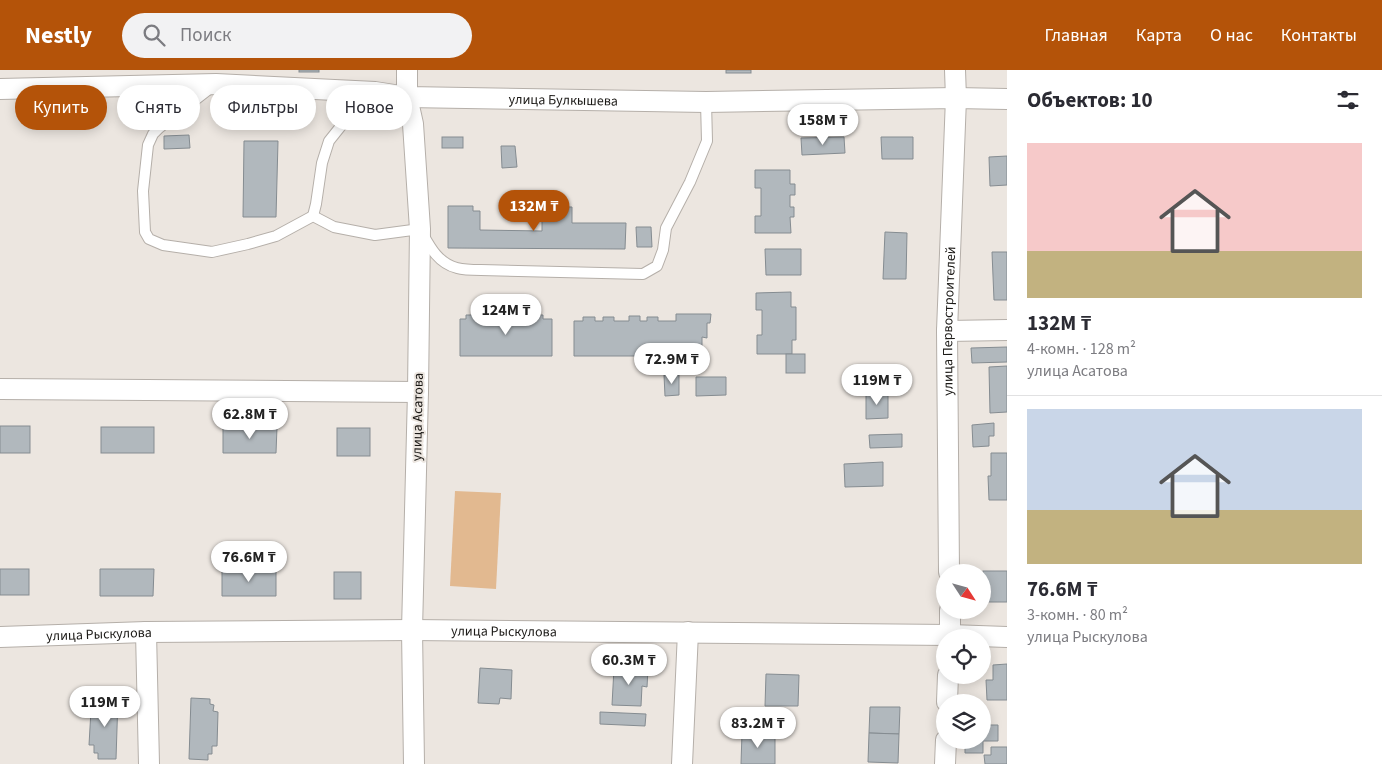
<!DOCTYPE html>
<html lang="ru">
<meta charset="utf-8">
<style>
body{margin:0;font-family:"Source Sans 3",sans-serif;background:#f2f2f3;color:#2b2b33;height:100vh;display:flex;flex-direction:column;font-size:19px;white-space:nowrap}
*{box-sizing:border-box;margin:0}
p{font-size:16px;color:#7c7c81}
.icon{flex:none;width:28px;height:28px;fill:none;stroke:currentColor;stroke-width:2;stroke-linecap:round;stroke-linejoin:round}
.map{position:relative;flex:1;overflow:hidden}
.drawer{display:flex;flex-direction:column;background:#fff;width:375px}
.drawer>*{flex:none}
.top-card{position:absolute;left:15px;top:15px;width:475px;height:45px;display:flex;gap:10px}
.needle{width:32px;rotate:126deg}
.controls{position:absolute;left:936px;top:494px;display:grid;gap:10px}
.controls a{display:grid;place-items:center;width:55px;height:55px;border-radius:50%;background:#fff;box-shadow:0 2px 12px #0003;font-size:25px}
.price{position:absolute;translate:-50% -42px;padding:0 11px;border-radius:18px;background:#fff;color:#222;font-size:16px;line-height:32px;filter:drop-shadow(0 1px 2px #0008)}
.price::after{content:'';position:absolute;left:50%;top:30px;width:15px;height:11px;margin-left:-8px;background:inherit;clip-path:polygon(0 0,100% 0,50% 100%)}
.price.on{background:#b45309;color:#fff}
ul{padding:0;list-style:none}
li{display:grid;align-content:center;gap:10px;height:265px;padding:0 20px}
li+li{border-top:1px solid #e1e1e2}
li span{display:grid;place-items:center;height:155px;border-radius:0px;color:#555}
li>.icon{margin-inline-start:auto}
span .icon{width:90px;height:90px;fill:#fffc;stroke-width:1}
li b{font-size:21px}
h2{display:flex;justify-content:space-between;align-items:center;height:60px;padding:0 20px;font-size:21px}
.tag{padding:0 18px;border-radius:22px;background:#fff;box-shadow:0 2px 12px #0003;font-size:18px;line-height:45px}
.tag.on{background:#b45309;color:#fff}
header{display:flex;align-items:center;gap:30px;box-sizing:border-box;height:70px;padding:0 25px;background:#b45309;color:#fff}
header strong{font-size:24px}
nav{display:flex;gap:28px;margin-inline-start:auto;font-size:18px}
.search{width:350px;height:45px;background:#f2f2f3;display:flex;align-items:center;gap:12px;box-sizing:border-box;padding:0 18px;border-radius:28px;color:#7c7c81;font-size:19px}
main{display:flex;flex:1;min-height:0}
.map>svg:first-child{display:block}
.green{fill:#e2b990}
.building{fill:#b1b8bd;stroke:#858c91}
.lines{fill:none;stroke-linecap:round;stroke-linejoin:round}
.lane-casing{stroke:#b5afa9;stroke-width:12}
.street-casing{stroke:#b5afa9;stroke-width:22}
.lane{stroke:#fff;stroke-width:10}
.street{stroke:#fff;stroke-width:20}
.labels{text-anchor:middle;stroke-width:4;stroke-linejoin:round;paint-order:stroke}
.street-label{font-size:14px;fill:#1b1916;stroke:#ece6e0}
</style>
<header>
<strong>Nestly</strong>
<div class="search"><svg class="icon" aria-label="search" viewBox="0 0 24 24"><circle cx="10" cy="10" r="6"/><path d="M15 15l6 6"/></svg>Поиск</div>
<nav><a>Главная</a><a>Карта</a><a>О нас</a><a>Контакты</a></nav>
</header>
<main>
<div class="map">
<svg width="1007" height="694" viewBox="0 0 1007 694">
<rect width="100%" height="100%" fill="#ece6e0"/>
<path class="green" d="M 455,421 L 501,423 L 496,519 L 450,516 Z"/>
<g class="building">
<rect x="299" y="0" width="20" height="2"/>
<rect x="726" y="0" width="25" height="3"/>
<path d="M 189,65 L 190,78 L 164,79 L 164,66 Z"/>
<rect x="442" y="67" width="21" height="11"/>
<path d="M 844,67 L 845,83 L 802,85 L 801,68 Z"/>
<path d="M 881,67 L 913,67 L 913,89 L 882,89 Z"/>
<path d="M 244,71 L 278,71 L 276,147 L 243,147 Z"/>
<path d="M 501,76 L 515,76 L 517,97 L 502,98 Z"/>
<path d="M 1007,86 L 1007,115 L 990,116 L 989,87 Z"/>
<path d="M 755,100 L 790,100 L 790,114 L 795,114 L 795,125 L 790,125 L 790,137 L 794,137 L 794,147 L 790,147 L 791,163 L 755,163 L 755,146 L 761,146 L 761,118 L 755,118 Z"/>
<path d="M 448,136 L 473,136 L 473,141 L 480,141 L 480,160 L 542,161 L 542,137 L 572,137 L 572,153 L 626,153 L 625,179 L 448,178 Z"/>
<path d="M 636,157 L 651,157 L 652,177 L 637,177 Z"/>
<path d="M 885,162 L 907,163 L 906,209 L 883,209 Z"/>
<path d="M 765,179 L 801,179 L 801,205 L 766,205 Z"/>
<path d="M 992,182 L 1007,182 L 1007,230 L 994,230 Z"/>
<path d="M 791,222 L 791,237 L 796,237 L 796,270 L 792,270 L 792,284 L 757,284 L 757,265 L 762,265 L 762,240 L 756,240 L 756,223 Z"/>
<path d="M 676,244 L 711,244 L 710,253 L 707,253 L 707,268 L 702,267 L 702,286 L 690,286 L 690,292 L 669,292 L 669,286 L 574,286 L 574,251 L 583,251 L 583,247 L 595,247 L 595,251 L 603,251 L 603,247 L 614,247 L 614,251 L 629,251 L 629,246 L 640,246 L 640,251 L 647,251 L 647,247 L 658,247 L 658,251 L 676,251 Z"/>
<path d="M 466,245 L 480,245 L 480,249 L 487,249 L 487,245 L 498,245 L 498,249 L 513,249 L 513,245 L 525,245 L 525,249 L 531,249 L 532,245 L 543,245 L 543,249 L 552,249 L 552,286 L 460,286 L 460,249 L 466,249 Z"/>
<path d="M 1007,277 L 1007,292 L 972,293 L 971,278 Z"/>
<rect x="786" y="284" width="19" height="19"/>
<path d="M 1007,296 L 1007,342 L 990,343 L 989,297 Z"/>
<path d="M 664,305 L 679,305 L 679,325 L 665,326 Z"/>
<path d="M 696,307 L 726,307 L 726,325 L 696,326 Z"/>
<path d="M 866,323 L 888,323 L 888,348 L 866,349 Z"/>
<path d="M 994,353 L 994,366 L 989,366 L 989,376 L 973,377 L 972,355 Z"/>
<rect x="0" y="356" width="30" height="27"/>
<rect x="101" y="357" width="53" height="26"/>
<path d="M 223,357 L 277,357 L 276,383 L 223,383 Z"/>
<rect x="337" y="358" width="33" height="28"/>
<path d="M 902,364 L 902,377 L 870,378 L 869,365 Z"/>
<path d="M 991,383 L 1007,383 L 1007,430 L 989,430 L 988,406 L 991,406 Z"/>
<path d="M 883,392 L 883,416 L 845,417 L 844,394 Z"/>
<rect x="0" y="499" width="29" height="26"/>
<path d="M 100,499 L 154,499 L 153,526 L 100,526 Z"/>
<path d="M 222,499 L 276,500 L 276,526 L 222,526 Z"/>
<rect x="983" y="501" width="24" height="31"/>
<rect x="334" y="502" width="27" height="27"/>
<path d="M 1007,594 L 1007,630 L 987,630 L 986,610 L 993,610 L 993,595 Z"/>
<path d="M 480,598 L 512,600 L 511,629 L 500,628 L 499,634 L 478,633 Z"/>
<path d="M 614,598 L 648,599 L 647,617 L 642,616 L 641,636 L 612,635 Z"/>
<path d="M 766,604 L 799,605 L 798,636 L 765,636 Z"/>
<path d="M 100,628 L 118,628 L 116,689 L 98,689 L 98,683 L 94,683 L 94,675 L 89,675 L 91,640 L 95,640 L 95,633 L 100,633 Z"/>
<path d="M 191,628 L 210,629 L 210,634 L 214,635 L 213,641 L 218,642 L 217,676 L 212,676 L 212,684 L 208,684 L 208,690 L 189,689 Z"/>
<path d="M 870,637 L 900,637 L 899,664 L 869,663 Z"/>
<path d="M 600,642 L 646,644 L 645,656 L 600,654 Z"/>
<path d="M 982,655 L 998,655 L 998,671 L 983,671 L 983,683 L 965,683 L 965,670 L 982,670 Z"/>
<path d="M 742,663 L 775,663 L 775,694 L 741,694 Z"/>
<path d="M 869,663 L 899,664 L 898,693 L 868,692 Z"/>
<path d="M 991,677 L 1007,677 L 1007,694 L 985,694 L 984,685 L 991,685 Z"/>
</g>
<g class="lines">
<defs>
<g id="lane">
<path d="M 213,16 L 159,58 L 153,64 L 148,75 L 143,121 L 145,162 L 149,169 L 163,175 L 212,182 L 248,174 L 276,166 L 313,146 L 334,157 L 375,165 L 420,159 C 429,175 437,193 457,198 C 464,200 473,200 481,200 L 643,204 L 657,196 L 663,180 L 666,158 L 690,112 L 707,71 L 706,32"/>
<path d="M 313,146 L 316,134 L 322,93 L 329,71 L 345,51 L 374,23"/>
</g>
<g id="street">
<path d="M 407,0 L 407,27 L 413,54 L 420,159 L 418,322 L 412,560 L 414,694"/>
<path id="s1" d="M 0,19 L 216,14 L 375,22 L 407,27 L 706,32 L 956,28 L 1007,29"/>
<path d="M 947,261 L 1007,260"/>
<path d="M 0,319 L 418,322"/>
<path id="s2" d="M 949,502 L 947,261 L 956,28 L 955,0"/>
<path d="M 950,540 L 950,568"/>
<path d="M 146,562 L 149,694"/>
<path id="s3" d="M 0,567 L 146,562 L 412,560 L 950,565 L 1007,567"/>
<path d="M 947,632 L 948,605"/>
<path d="M 682,694 L 688,562"/>
<path d="M 945,694 L 946,670"/>
</g>
</defs>
<use href="#lane" class="lane-casing"/>
<use href="#street" class="street-casing"/>
<use href="#lane" class="lane"/>
<use href="#street" class="street"/>
</g>
<g class="labels">
<g class="street-label">
<text dy="5" stroke="none"><textPath href="#s1" startOffset="564">улица Булкышева</textPath></text>
<text dy="5" stroke="none"><textPath href="#s2" startOffset="251">улица Первостроителей</textPath></text>
<text transform="translate(417 347) rotate(-89)" y="5">улица Асатова</text>
<text dy="5" stroke="none"><textPath href="#s3" startOffset="504">улица Рыскулова</textPath></text>
<text dy="5" stroke="none"><textPath href="#s3" startOffset="99">улица Рыскулова</textPath></text>
</g>
</g>
</svg>
<div class="controls">
<a><svg class="needle" viewBox="-14 -14 28 28"><path d="M0-13l5 13h-10z" fill="#e53935"/><path d="M0 13l5-13h-10z" fill="#7c7c81"/></svg></a>
<a><svg class="icon" aria-label="locate" viewBox="0 0 24 24"><circle cx="12" cy="12" r="6"/><path d="M12 2v4M12 18v4M2 12h4M18 12h4"/></svg></a>
<a><svg class="icon" aria-label="layers" viewBox="0 0 24 24"><path d="M12 4l9 5-9 5-9-5zM3 14l9 5 9-5"/></svg></a>
</div>
<b class="price" style="left:823px;top:76px">158M ₸</b>
<b class="price on" style="left:534px;top:162px">132M ₸</b>
<b class="price" style="left:506px;top:266px">124M ₸</b>
<b class="price" style="left:672px;top:315px">72.9M ₸</b>
<b class="price" style="left:877px;top:336px">119M ₸</b>
<b class="price" style="left:250px;top:370px">62.8M ₸</b>
<b class="price" style="left:249px;top:513px">76.6M ₸</b>
<b class="price" style="left:629px;top:616px">60.3M ₸</b>
<b class="price" style="left:105px;top:658px">119M ₸</b>
<b class="price" style="left:758px;top:679px">83.2M ₸</b>
<div class="top-card">
<a class="tag on">Купить</a>
<a class="tag">Снять</a>
<a class="tag">Фильтры</a>
<a class="tag">Новое</a>
</div>
</div>
<section class="drawer">
<h2>Объектов: 10<svg class="icon" aria-label="filters" viewBox="0 0 24 24"><path d="M4 7h16M4 17h16"/><circle cx="9" cy="7" r="2"/><circle cx="15" cy="17" r="2"/></svg></h2>
<ul>
<li><span style="background:linear-gradient(#f6c9c9 70%,#c2b280 0)"><svg class="icon" aria-label="home" viewBox="0 0 24 24"><path d="M3 11l9-7 9 7M6 9v11h12V9"/></svg></span><div><b>132M ₸</b><p>4-комн. · 128 m²</p><p>улица Асатова</p></div></li>
<li><span style="background:linear-gradient(#c9d6e8 65%,#c2b280 0)"><svg class="icon" aria-label="home" viewBox="0 0 24 24"><path d="M3 11l9-7 9 7M6 9v11h12V9"/></svg></span><div><b>76.6M ₸</b><p>3-комн. · 80 m²</p><p>улица Рыскулова</p></div></li>
</ul>
</section>
</main>
